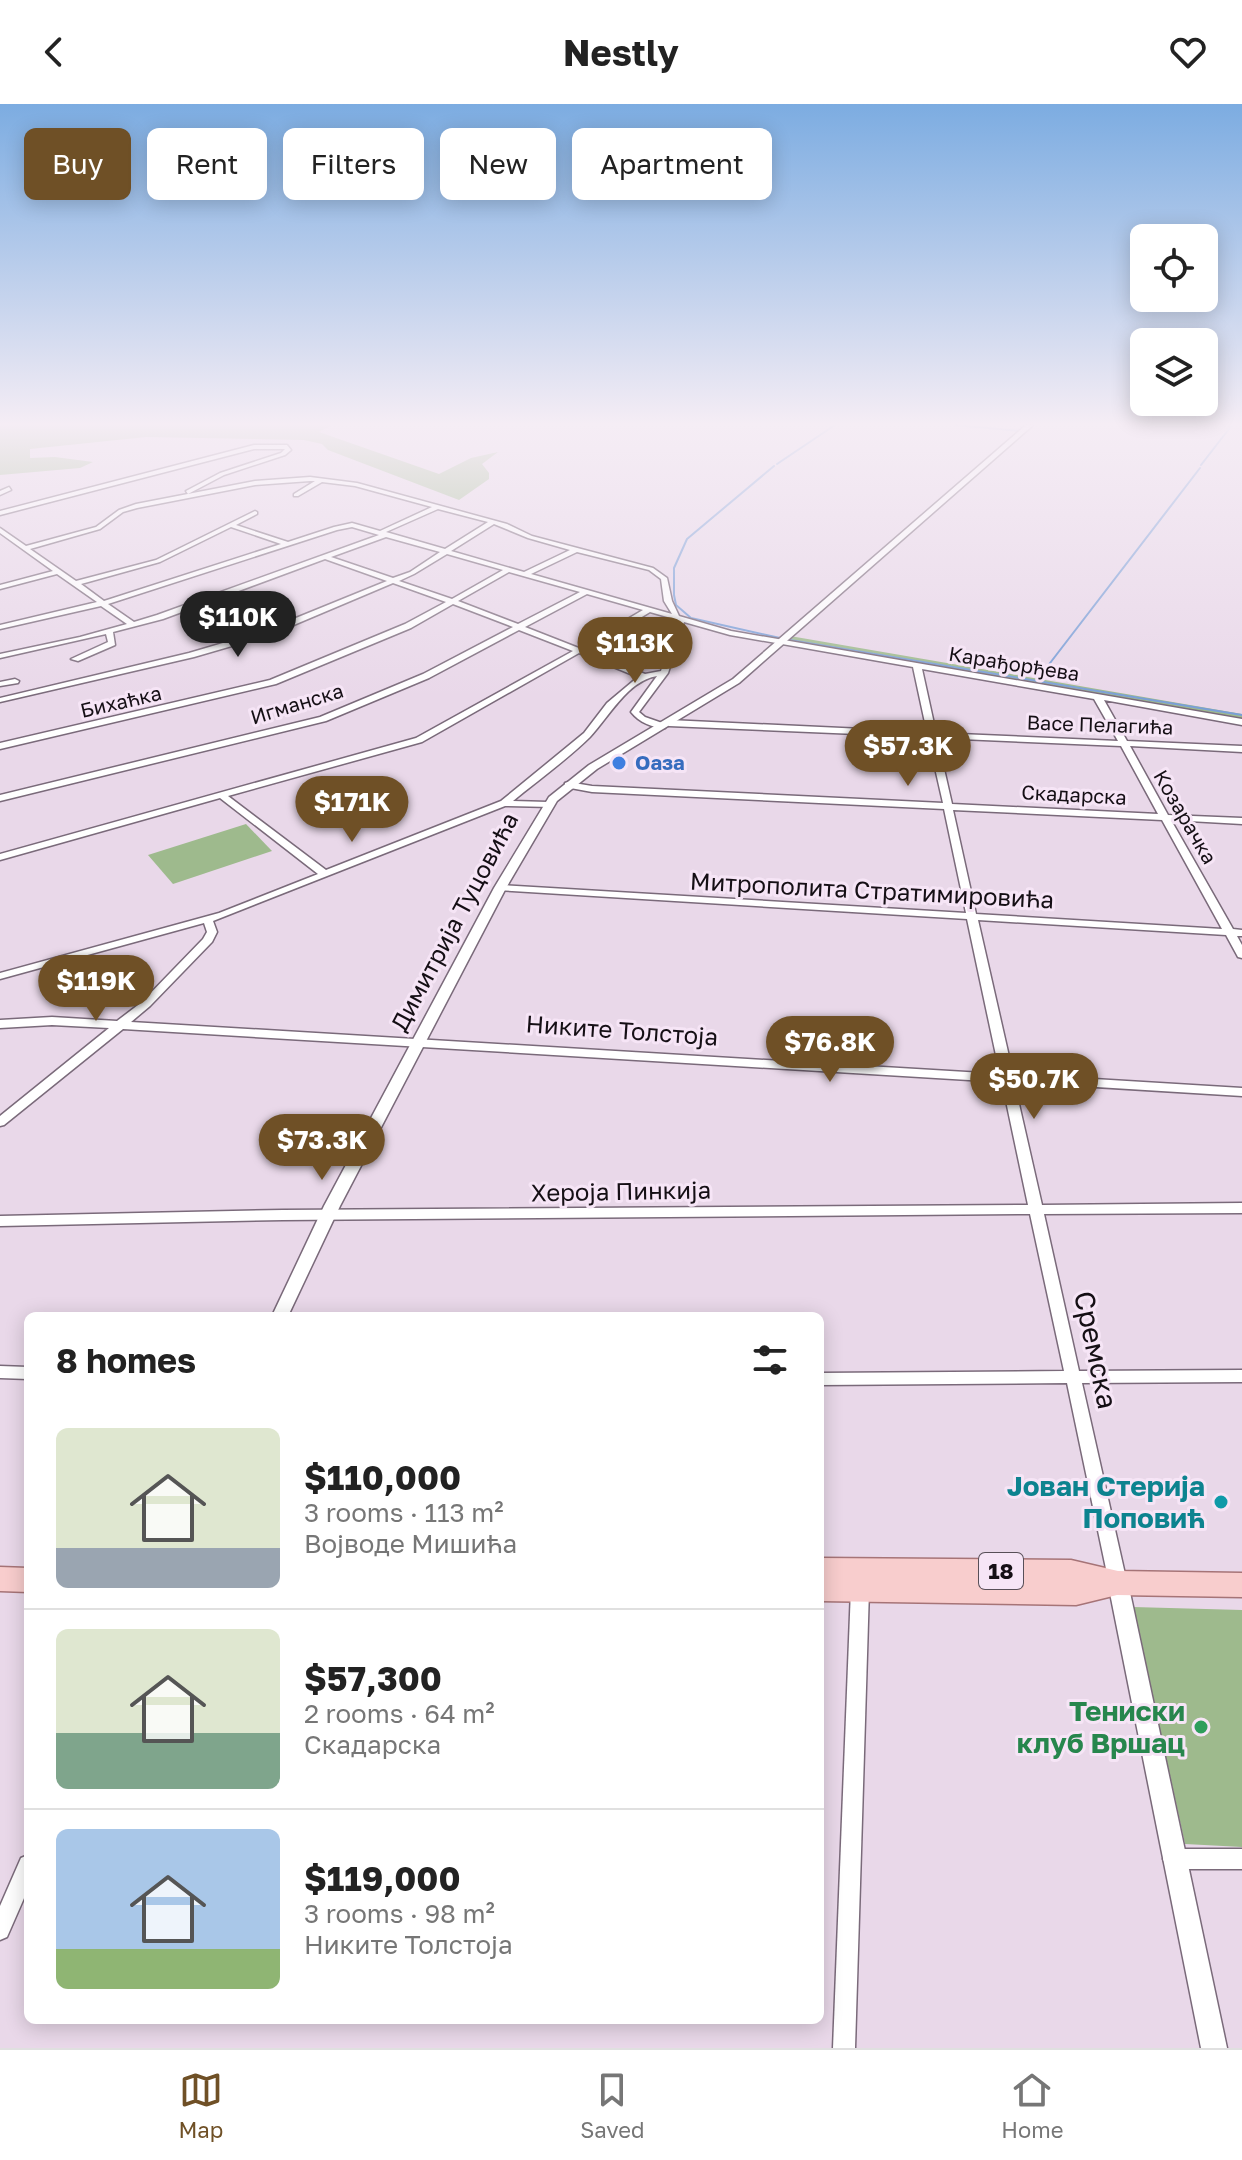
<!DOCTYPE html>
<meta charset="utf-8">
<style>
body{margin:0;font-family:"Golos Text",sans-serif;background:#f2f2f2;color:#222;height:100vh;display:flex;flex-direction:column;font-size:30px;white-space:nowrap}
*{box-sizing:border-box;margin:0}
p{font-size:26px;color:#767676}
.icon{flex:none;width:44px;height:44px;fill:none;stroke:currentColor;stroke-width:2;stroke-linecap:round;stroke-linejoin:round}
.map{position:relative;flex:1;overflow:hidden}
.panel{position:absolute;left:24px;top:1208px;width:800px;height:712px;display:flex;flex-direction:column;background:#fff;border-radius:12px;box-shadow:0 4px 20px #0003}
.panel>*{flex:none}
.guide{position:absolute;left:24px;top:24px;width:800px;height:72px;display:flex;gap:16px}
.buttons{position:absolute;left:1130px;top:120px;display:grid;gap:16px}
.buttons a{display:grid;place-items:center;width:88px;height:88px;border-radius:12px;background:#fff;box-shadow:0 4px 20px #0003;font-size:40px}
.price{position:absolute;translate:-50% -68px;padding:0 18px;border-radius:28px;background:#6f5026;color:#fff;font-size:26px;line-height:52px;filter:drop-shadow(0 2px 4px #0008)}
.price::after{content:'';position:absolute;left:50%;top:48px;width:24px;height:18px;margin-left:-12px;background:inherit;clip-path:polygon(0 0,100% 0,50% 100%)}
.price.active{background:#222;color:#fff}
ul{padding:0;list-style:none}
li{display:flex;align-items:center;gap:24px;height:200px;padding:0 32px}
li+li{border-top:2px solid #e0e0e0}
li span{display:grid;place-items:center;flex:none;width:224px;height:160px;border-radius:12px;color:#555}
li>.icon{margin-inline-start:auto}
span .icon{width:96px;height:96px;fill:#fffc;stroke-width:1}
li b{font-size:34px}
h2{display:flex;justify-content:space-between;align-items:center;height:96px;padding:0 32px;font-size:34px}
.pill{padding:0 28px;border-radius:12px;background:#fff;box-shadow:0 4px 20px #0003;font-size:28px;line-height:72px}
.pill.active{background:#6f5026;color:#fff}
header{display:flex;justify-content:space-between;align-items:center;height:104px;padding:0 32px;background:#fff;font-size:36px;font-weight:700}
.tabs{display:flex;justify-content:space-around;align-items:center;height:112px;border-top:2px solid #e0e0e0;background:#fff;font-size:22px;color:#767676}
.tabs a{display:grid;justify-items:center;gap:4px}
.tabs .active{color:#6f5026}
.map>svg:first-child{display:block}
.green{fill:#9eba8d}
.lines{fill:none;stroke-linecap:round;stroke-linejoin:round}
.stream{stroke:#7a9fd7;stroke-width:2}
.minor-casing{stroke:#7a6a7a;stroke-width:3}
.tertiary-casing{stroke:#7a6a7a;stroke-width:3}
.primary-casing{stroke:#a67477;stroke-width:3}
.minor{fill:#fff;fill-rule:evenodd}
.tertiary{fill:#fff;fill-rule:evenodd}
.primary{fill:#f8cdcd;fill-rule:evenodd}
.shop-dot{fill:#3f7fe0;stroke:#f6e5f6;stroke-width:3}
.culture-dot{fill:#0f9aa8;stroke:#f6e5f6;stroke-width:3}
.leisure-dot{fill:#2e9e5b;stroke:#f6e5f6;stroke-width:3}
.labels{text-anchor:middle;stroke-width:6;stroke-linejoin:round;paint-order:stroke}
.far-street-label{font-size:20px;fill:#150f15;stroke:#f6e5f6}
.far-shop-label{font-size:20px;font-weight:bold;fill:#366cbe;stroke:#f6e5f6;text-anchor:start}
.shield{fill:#f6e5f6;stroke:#584f58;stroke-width:2}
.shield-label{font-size:22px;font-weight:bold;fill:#150f15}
.street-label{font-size:24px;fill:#150f15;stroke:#f6e5f6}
.near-street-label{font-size:28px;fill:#150f15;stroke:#f6e5f6}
.near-culture-label{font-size:28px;font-weight:bold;fill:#0d838f;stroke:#f6e5f6;text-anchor:end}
.near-leisure-label{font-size:28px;font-weight:bold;fill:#27864d;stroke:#f6e5f6;text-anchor:end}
</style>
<header><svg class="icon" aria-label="back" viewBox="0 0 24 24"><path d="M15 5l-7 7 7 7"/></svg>Nestly<svg class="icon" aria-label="heart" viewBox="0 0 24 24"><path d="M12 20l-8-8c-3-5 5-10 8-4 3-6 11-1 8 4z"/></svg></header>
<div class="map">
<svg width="1242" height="1944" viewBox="0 0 1242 1944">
<rect width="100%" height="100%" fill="#e9d8e9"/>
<g class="green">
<path d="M 0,321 L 332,321 L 319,328 L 439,370 L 471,354 L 498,348 L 482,360 L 489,369 L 489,375 L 459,396 L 328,346 L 322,340 L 304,336 L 146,333 L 30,345 L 30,354 L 55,353 L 93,358 L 80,364 L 0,371 Z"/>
<path d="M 790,532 L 1242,610 L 1242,617 L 783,539 Z"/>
<path d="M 246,720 L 272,747 L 173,780 L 148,751 Z"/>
<path d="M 1133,1503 L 1242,1506 L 1242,1743 L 1185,1740 Z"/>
</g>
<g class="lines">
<g class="stream">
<path d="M 955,321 L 1022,327"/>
<path d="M 777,360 L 835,321"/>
<path d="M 1201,361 L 1232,321"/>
<path d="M 774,362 L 687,435 L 674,464 L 674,491 L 676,501 L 691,514 L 780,534"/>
<path d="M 790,536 L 1242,611"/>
<path d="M 1037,576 L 1200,364"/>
</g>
<defs>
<g id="minor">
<path d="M 254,341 L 287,341 L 291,346 L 285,351 L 224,371 L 188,390 L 186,387 L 220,369 L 281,349 L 285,345 L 254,345 L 0,411 L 0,407 Z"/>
<path d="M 310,373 L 357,379 L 507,420 L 532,432 L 653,464 L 667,474 L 672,497 L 679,512 L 731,527 L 1242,615 L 1242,621 L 1104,596 L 1127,637 L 1242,642 L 1242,648 L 1130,642 L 1168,711 L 1242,714 L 1242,720 L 1171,716 L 1233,825 L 1242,826 L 1242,832 L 1237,832 L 1242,841 L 1242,854 L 1238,853 L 1226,831 L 978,816 L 1013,970 L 1242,984 L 1242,992 L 1014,978 L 1042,1101 L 1242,1099 L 1242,1109 L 1044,1110 L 1079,1267 L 1242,1266 L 1242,1278 L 1082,1279 L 1127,1479 L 1124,1485 L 1118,1487 L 1112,1485 L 1109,1479 L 1067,1279 L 820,1281 L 820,1269 L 1064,1267 L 1030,1110 L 283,1116 L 0,1122 L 0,1112 L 283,1106 L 1028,1101 L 1002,978 L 123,925 L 4,1021 L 0,1022 L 0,1012 L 109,924 L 52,921 L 0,924 L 0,916 L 52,913 L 117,917 L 142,898 L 203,835 L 207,828 L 204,819 L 0,875 L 0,869 L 219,809 L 318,770 L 220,694 L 0,756 L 0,750 L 416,634 L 573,547 L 519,526 L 429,574 L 326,617 L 0,697 L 0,691 L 320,613 L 423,570 L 513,523 L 453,500 L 411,524 L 276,580 L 0,645 L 0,639 L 270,576 L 405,520 L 446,498 L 393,479 L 270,531 L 194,553 L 0,598 L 0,594 L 189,549 L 264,527 L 387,477 L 325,455 L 163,515 L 113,528 L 115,541 L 78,557 L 71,555 L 108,538 L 106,530 L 0,554 L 0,550 L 80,533 L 127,520 L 101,502 L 0,525 L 0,521 L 97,498 L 57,470 L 0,485 L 0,481 L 53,467 L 0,429 L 0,424 L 26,442 L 96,423 L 119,406 L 136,400 L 255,377 ZM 310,377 L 315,377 L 294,390 L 294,392 L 298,392 L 322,378 L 355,382 L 432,403 L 380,427 L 352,419 L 334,423 L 288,438 L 236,421 L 257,410 L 257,408 L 255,407 L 156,456 L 76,477 L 30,445 L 100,425 L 123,408 L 137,404 L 255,381 ZM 438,405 L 488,418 L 445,445 L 386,428 ZM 494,420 L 528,434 L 570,446 L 524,468 L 451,447 ZM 231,423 L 281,440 L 104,497 L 81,480 L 160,458 ZM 352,423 L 379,431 L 157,511 L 134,518 L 108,500 L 337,426 ZM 386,433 L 440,448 L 410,468 L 393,474 L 331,453 ZM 577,448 L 649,466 L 661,475 L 664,497 L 672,510 L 531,470 ZM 447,450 L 503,466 L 452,495 L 399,477 L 414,470 ZM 509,468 L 580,488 L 518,520 L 458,497 ZM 587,490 L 643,506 L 590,537 L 590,541 L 596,541 L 650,508 L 678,516 L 661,567 L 645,570 L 525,523 ZM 684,518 L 730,531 L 913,563 L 927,628 L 669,616 L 665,619 L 669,622 L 928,633 L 943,699 L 592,682 L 568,678 L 565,679 L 565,683 L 592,688 L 944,705 L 966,809 L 500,781 L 496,782 L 496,786 L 967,815 L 1000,970 L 131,918 L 150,902 L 212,838 L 217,828 L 213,817 L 505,702 L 551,703 L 551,699 L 548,698 L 513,697 C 537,677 568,655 590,633 C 609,613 627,577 657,572 L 631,608 C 639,618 652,624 665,624 L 665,620 L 645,613 L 639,608 L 668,569 ZM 579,549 L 638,573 L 607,599 L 584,629 L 501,697 L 326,766 L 228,692 L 422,638 ZM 922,565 L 1094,595 L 1118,637 L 936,629 ZM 937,634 L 1121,642 L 1158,710 L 952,700 ZM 953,706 L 1162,716 L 1222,825 L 976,810 Z"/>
<path d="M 9,383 L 11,386 L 0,391 L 0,387 Z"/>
<path d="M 15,575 L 19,577 L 18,579 L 0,582 L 0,578 Z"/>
<path d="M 0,1262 L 28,1263 L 28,1275 L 0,1274 Z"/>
<path d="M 860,1477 L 866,1479 L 869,1485 L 855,1944 L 833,1944 L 851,1485 L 854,1479 Z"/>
<path d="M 1173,1745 L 1242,1745 L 1242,1765 L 1173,1765 L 1166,1762 L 1163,1755 L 1166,1748 Z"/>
<path d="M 28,1751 L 28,1785 L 7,1833 L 0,1836 L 0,1802 L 21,1754 Z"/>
</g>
<g id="tertiary">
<path d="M 1026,321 L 1033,321 L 739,579 L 597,665 L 557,697 L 506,784 L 340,1102 L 288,1212 L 272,1212 L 324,1102 L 494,784 L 549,693 L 589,661 L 733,575 Z"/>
<path d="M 1118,1470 L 1125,1473 L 1128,1479 L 1227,1944 L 1201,1944 L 1108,1479 L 1111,1473 Z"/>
</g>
<g id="primary">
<path d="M 820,1454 L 1071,1456 L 1118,1467 L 1242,1469 L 1242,1493 L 1117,1491 L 1076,1501 L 820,1497 Z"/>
<path d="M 0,1463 L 28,1464 L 28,1488 L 0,1487 Z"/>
</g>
</defs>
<use href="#minor" class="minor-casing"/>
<use href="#tertiary" class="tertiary-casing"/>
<use href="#primary" class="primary-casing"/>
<use href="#minor" class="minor"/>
<use href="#tertiary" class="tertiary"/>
<use href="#primary" class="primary"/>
</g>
<linearGradient id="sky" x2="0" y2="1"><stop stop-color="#7cace1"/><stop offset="0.54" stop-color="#f5edf5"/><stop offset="1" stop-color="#f5edf5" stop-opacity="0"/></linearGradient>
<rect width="1242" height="593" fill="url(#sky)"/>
<circle class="shop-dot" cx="619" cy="659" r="8"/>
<circle class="culture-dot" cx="1221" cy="1398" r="8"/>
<circle class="leisure-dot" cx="1201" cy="1623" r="8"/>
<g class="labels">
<g class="far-street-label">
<text transform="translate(1014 560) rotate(9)" y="7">Карађорђева</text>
<text transform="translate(121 598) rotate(-13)" y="7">Бихаћка</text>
<text transform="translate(297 600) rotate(-17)" y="7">Игманска</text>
<text transform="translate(1100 621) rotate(2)" y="7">Васе Пелагића</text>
<text transform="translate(1074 691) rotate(3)" y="7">Скадарска</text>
<text transform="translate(1185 713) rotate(60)" y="7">Козарачка</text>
</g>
<g class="far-shop-label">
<text x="635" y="666">Оаза</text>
</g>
<rect class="shield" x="979" y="1449" width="44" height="36" rx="6"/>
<g class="shield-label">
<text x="1001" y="1475">18</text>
</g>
<g class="street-label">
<text transform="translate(872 787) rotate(3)" y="8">Митрополита Стратимировића</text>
<text transform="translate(455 818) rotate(-62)" y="8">Димитрија Туцовића</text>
<text transform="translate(622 927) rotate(4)" y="8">Никите Толстоја</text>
<text transform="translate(621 1088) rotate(-1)" y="8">Хероја Пинкија</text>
</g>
<g class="near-street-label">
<text transform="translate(1096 1246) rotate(78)" y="10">Сремска</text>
</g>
<g class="near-culture-label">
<text x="1205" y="1392">Јован Стерија<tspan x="1205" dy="32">Поповић</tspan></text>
</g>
<g class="near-leisure-label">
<text x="1185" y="1617">Тениски<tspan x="1185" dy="32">клуб Вршац</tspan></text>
</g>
</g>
</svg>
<div class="buttons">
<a><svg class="icon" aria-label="locate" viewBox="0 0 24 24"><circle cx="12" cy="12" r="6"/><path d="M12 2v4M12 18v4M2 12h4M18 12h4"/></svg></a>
<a><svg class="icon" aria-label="layers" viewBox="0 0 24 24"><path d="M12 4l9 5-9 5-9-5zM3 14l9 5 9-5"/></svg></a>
</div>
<b class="price active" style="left:238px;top:555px">$110K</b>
<b class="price" style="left:635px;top:581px">$113K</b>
<b class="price" style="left:908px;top:684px">$57.3K</b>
<b class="price" style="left:352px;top:740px">$171K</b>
<b class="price" style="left:96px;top:919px">$119K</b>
<b class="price" style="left:830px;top:980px">$76.8K</b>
<b class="price" style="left:1034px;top:1017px">$50.7K</b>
<b class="price" style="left:322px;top:1078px">$73.3K</b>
<div class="guide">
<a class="pill active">Buy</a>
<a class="pill">Rent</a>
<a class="pill">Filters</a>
<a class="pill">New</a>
<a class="pill">Apartment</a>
</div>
<section class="panel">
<h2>8 homes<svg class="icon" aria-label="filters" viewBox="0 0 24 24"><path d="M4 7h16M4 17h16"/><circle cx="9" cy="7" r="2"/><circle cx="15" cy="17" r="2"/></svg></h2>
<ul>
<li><span style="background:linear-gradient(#dfe7d0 75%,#9aa5b1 0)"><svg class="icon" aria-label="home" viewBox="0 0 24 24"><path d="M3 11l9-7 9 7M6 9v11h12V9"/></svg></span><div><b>$110,000</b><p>3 rooms · 113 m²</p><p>Војводе Мишића</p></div></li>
<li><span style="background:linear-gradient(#dfe7d0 65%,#7fa58c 0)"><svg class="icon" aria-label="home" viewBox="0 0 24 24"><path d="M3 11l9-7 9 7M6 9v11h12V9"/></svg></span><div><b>$57,300</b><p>2 rooms · 64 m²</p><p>Скадарска</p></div></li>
<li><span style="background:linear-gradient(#a9c7e8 75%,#8fb573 0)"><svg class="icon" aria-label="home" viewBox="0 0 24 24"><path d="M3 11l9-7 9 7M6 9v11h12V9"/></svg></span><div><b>$119,000</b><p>3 rooms · 98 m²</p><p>Никите Толстоја</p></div></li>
</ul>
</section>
</div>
<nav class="tabs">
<a class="active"><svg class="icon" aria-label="map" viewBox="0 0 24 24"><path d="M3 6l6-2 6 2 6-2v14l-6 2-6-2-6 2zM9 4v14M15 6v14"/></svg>Map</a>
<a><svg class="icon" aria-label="saved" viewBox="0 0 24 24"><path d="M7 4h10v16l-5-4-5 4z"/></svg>Saved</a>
<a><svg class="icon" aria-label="home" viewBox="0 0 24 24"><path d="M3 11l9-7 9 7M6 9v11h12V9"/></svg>Home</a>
</nav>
